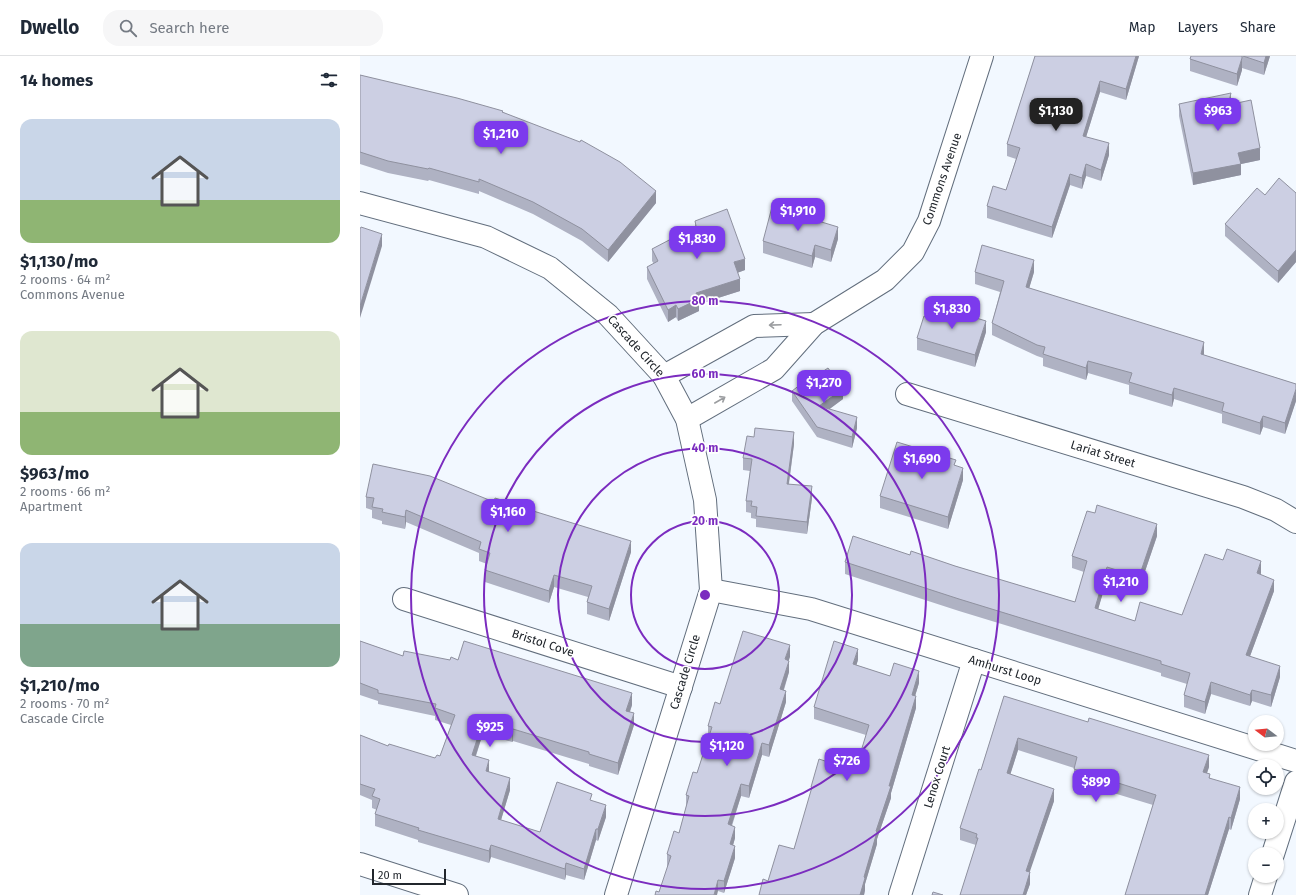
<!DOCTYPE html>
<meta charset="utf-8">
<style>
body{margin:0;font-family:"Fira Sans",sans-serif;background:#f6f6f7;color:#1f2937;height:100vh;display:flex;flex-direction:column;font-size:15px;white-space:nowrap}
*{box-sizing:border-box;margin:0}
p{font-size:13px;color:#747a83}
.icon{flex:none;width:22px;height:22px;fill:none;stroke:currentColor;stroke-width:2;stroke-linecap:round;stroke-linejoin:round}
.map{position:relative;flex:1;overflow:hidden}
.panel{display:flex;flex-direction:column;background:#fff;width:360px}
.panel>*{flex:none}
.needle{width:26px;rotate:286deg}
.controls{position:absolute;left:888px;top:659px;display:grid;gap:8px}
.controls a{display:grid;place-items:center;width:36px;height:36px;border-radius:50%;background:#fff;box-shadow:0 1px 3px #0004;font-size:20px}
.scale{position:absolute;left:12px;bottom:10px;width:74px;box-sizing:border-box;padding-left:4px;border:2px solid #21262c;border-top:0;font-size:11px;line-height:14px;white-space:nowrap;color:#21262c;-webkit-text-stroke:3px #fff;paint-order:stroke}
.price{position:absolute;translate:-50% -34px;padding:0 9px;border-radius:8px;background:#7c3aed;color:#fff;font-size:13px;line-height:26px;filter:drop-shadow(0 1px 2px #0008)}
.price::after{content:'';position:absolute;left:50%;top:24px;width:12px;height:9px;margin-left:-6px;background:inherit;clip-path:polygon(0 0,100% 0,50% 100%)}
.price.current{background:#222;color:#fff}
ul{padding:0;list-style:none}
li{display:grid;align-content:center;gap:8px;height:212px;padding:0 20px}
li span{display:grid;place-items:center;height:124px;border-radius:12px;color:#555}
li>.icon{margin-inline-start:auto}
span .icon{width:72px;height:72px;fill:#fffc;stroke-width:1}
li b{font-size:17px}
h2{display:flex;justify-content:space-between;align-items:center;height:48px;padding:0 20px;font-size:17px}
header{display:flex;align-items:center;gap:24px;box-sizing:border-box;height:56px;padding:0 20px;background:#fff;border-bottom:1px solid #e0e1e3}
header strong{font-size:19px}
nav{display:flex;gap:22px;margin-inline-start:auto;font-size:14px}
.search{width:280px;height:36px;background:#f6f6f7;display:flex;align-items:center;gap:10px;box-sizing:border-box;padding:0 14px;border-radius:16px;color:#747a83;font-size:15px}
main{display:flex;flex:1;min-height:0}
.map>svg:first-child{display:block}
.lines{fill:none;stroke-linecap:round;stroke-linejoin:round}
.street-casing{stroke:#626e7d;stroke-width:24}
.street{stroke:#fff;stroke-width:22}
.wall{fill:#afb2c3}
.shaded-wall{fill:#8f919f}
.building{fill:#cccfe3;stroke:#8f919f}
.oneway{stroke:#9b9da0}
.ring{fill:none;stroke:#7b2cbf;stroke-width:2}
.labels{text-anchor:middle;stroke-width:3.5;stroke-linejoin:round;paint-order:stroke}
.street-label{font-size:12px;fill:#21262c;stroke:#fff}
.centre{fill:#7b2cbf;stroke:#fff;stroke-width:2}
.ring-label{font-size:12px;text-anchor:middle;font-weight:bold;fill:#7b2cbf;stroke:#fff;stroke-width:3.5;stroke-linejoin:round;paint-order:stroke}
</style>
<header>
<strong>Dwello</strong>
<div class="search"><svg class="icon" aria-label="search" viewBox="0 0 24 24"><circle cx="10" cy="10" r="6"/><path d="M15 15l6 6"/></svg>Search here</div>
<nav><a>Map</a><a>Layers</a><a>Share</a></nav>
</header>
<main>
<section class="panel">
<h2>14 homes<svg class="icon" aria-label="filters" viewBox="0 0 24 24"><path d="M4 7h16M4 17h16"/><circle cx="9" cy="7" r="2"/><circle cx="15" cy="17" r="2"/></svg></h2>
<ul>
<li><span style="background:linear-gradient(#c9d6e8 65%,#8fb573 0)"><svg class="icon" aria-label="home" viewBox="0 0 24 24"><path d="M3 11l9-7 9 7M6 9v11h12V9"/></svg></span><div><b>$1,130/mo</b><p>2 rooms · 64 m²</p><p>Commons Avenue</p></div></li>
<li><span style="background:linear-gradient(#dfe7d0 65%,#8fb573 0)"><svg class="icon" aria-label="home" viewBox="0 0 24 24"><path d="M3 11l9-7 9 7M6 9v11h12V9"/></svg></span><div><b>$963/mo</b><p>2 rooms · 66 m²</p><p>Apartment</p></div></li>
<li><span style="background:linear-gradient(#c9d6e8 65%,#7fa58c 0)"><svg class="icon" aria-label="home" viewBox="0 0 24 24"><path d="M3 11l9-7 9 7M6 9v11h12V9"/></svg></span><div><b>$1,210/mo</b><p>2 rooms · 70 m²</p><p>Cascade Circle</p></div></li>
</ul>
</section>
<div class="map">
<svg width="936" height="839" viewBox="0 0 936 839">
<rect width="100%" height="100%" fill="#f2f8ff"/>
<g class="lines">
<defs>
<g id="street">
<path d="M 0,147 L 126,181 L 190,212 L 248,259 L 304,320 L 327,363 L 345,444 L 351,534 L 256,839"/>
<path d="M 304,320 L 394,270 L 454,268"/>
<path d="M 547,338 L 883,441 L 916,454 L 936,466"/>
<path d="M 327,363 L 414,313 L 454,268 L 525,224 L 553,196 L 569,165 L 622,0"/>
<path d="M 351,534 L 451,553 L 936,705"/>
<path d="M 44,543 L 321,631"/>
<path d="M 913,798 L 936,726"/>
<path d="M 0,808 L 97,839"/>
<path d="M 540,839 L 614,604"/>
<path d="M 900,839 L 906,820"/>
</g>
</defs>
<use href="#street" class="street-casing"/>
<use href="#street" class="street"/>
</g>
<g class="wall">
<path d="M 675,0 L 779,0 L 766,44 L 740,36 L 726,81 L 749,99 L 741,125 L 726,120 L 722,133 L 710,129 L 692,182 L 627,162 L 627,150 L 646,134 L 656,103 L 647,100 L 647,88 Z"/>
<path d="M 831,0 L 910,0 L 904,19 L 882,12 L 882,14 L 877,30 L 830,15 L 830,3 Z"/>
<path d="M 0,19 L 143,56 L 296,147 L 248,206 L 222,185 L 173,158 L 119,135 L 119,138 L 69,124 L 68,125 L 28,117 L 0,108 Z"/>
<path d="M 819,48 L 871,48 L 900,104 L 881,108 L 881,119 L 833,129 L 819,60 Z"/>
<path d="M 936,137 L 936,206 L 918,227 L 865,180 L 865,168 L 905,139 Z"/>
<path d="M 335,165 L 385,214 L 377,217 L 380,235 L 339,248 L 339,255 L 318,265 L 316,261 L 308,266 L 287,223 L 287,211 L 294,208 L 292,205 L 292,193 L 335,171 Z"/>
<path d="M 478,183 L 471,206 L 455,201 L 452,212 L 403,197 L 403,185 Z"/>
<path d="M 615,216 L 674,216 L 669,232 L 844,298 L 844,299 L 936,328 L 936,345 L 925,378 L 903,371 L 900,379 L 862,367 L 862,358 L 814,343 L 812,351 L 769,338 L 769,329 L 728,317 L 726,324 L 683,310 L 683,302 L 677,300 L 632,279 L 632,267 L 640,236 L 615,228 Z"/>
<path d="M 574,259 L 626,276 L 615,311 L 557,294 L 557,282 L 568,261 Z"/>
<path d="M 450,324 L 483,343 L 469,353 L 497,372 L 492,392 L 457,381 L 432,345 L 432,335 Z"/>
<path d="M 434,388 L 429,428 L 452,442 L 447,478 L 396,471 L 396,463 L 391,462 L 391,457 L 386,456 L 386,445 L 390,415 L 383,414 L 383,402 Z"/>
<path d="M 603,424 L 588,473 L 520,452 L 520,440 Z"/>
<path d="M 6,441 L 134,446 L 170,455 L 271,496 L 249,565 L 227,558 L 227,546 L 228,541 L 194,531 L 189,547 L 125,526 L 125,514 L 127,508 L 119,505 L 119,497 L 46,466 L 45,473 L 22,468 L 22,465 L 12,462 L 12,454 L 6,452 Z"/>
<path d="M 797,480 L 779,533 L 747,523 L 738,553 L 775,565 L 822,559 L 901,517 L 901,519 L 914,535 L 890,600 L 920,621 L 911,651 L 892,645 L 890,650 L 851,638 L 845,658 L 824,651 L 824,639 L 827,628 L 801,620 L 801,617 L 599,555 L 485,518 L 485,506 L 550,499 L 595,510 L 715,546 L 724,516 L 712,512 L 712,500 Z"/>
<path d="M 0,585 L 43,600 L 90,604 L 98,604 L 272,649 L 270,656 L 274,669 L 258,719 L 229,710 L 229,708 L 153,685 L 152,686 L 123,677 L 116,700 L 129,716 L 150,734 L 141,764 L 180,776 L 232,745 L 246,761 L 238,785 L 236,784 L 224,824 L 206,819 L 205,824 L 131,801 L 129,807 L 58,786 L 58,784 L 15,770 L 15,758 L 17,754 L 12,752 L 12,744 L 0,739 L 0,679 L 28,690 L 75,702 L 80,700 L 91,669 L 75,664 L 75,660 L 18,648 L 18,645 L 0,639 Z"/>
<path d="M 430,601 L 428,604 L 429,616 L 424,634 L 426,646 L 409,701 L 402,699 L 389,742 L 381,740 L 372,770 L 375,782 L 373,789 L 375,802 L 364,837 L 358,835 L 299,836 L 308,811 L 307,810 L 307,798 L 319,777 L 326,751 L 326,739 L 337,717 L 348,682 L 348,670 L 360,648 Z"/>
<path d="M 498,604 L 496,609 L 530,620 L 559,627 L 555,640 L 556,652 L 531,737 L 531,742 L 517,783 L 517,788 L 505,828 L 505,834 L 504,839 L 399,839 L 408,825 L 434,793 L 451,737 L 451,731 L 495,715 L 506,679 L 454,663 L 454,651 Z"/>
<path d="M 644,640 L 849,711 L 847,717 L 850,722 L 880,743 L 871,774 L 869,773 L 848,839 L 765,839 L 793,749 L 714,725 L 714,712 L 658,694 L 650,719 L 694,745 L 669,816 L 670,828 L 666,839 L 600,839 L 616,789 L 600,784 L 600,772 L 621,714 Z"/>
</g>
<g class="shaded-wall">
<path d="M 776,0 L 779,0 L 766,44 L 766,33 Z"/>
<path d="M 906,0 L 910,0 L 904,19 L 904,7 Z"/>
<path d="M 882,2 L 882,14 L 877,30 L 877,18 Z"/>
<path d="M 740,25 L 740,36 L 723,91 L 723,80 Z"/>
<path d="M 871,37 L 871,49 L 868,49 Z"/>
<path d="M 749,87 L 749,99 L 741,125 L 741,114 Z"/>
<path d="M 900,92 L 900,104 L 881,108 L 881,119 L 833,129 L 833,117 L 878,97 Z"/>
<path d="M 726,108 L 726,120 L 722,133 L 722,122 Z"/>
<path d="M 710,118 L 710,129 L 692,182 L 692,171 Z"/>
<path d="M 296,135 L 296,147 L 248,206 L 248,194 Z"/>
<path d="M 478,171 L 478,183 L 471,206 L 471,194 Z"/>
<path d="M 22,178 L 22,190 L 0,262 L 0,250 Z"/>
<path d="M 455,189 L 455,201 L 452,212 L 452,200 Z"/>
<path d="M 936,194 L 936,206 L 918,227 L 918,215 Z"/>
<path d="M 385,203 L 385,214 L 374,218 L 374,206 Z"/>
<path d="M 674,204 L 674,216 L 666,243 L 666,231 Z"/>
<path d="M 380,223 L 380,235 L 339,248 L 339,255 L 318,265 L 318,253 L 336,237 Z"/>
<path d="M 316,249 L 316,261 L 308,266 L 308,254 Z"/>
<path d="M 626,265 L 626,276 L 615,311 L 615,299 Z"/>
<path d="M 844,286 L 844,298 L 841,310 L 841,298 Z"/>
<path d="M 728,305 L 728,317 L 726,324 L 726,312 Z"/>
<path d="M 814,332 L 814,343 L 812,351 L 812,339 Z"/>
<path d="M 483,333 L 483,343 L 459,361 L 459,350 Z"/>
<path d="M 936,333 L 936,345 L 925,378 L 925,367 Z"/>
<path d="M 903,360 L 903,371 L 900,379 L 900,367 Z"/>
<path d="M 497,361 L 497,372 L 492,392 L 492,381 Z"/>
<path d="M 434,376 L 434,388 L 427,440 L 427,428 Z"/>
<path d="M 603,412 L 603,424 L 588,473 L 588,461 Z"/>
<path d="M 452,430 L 452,442 L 447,478 L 447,466 Z"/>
<path d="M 46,454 L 46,466 L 45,473 L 45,461 Z"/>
<path d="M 797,468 L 797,480 L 779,533 L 779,521 Z"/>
<path d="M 271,485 L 271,496 L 249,565 L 249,553 Z"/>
<path d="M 901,505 L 901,517 L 897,529 L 897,517 Z"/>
<path d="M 747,511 L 747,523 L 735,564 L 735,552 Z"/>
<path d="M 194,519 L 194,531 L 189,547 L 189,535 Z"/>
<path d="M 914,524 L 914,535 L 886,611 L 886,599 Z"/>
<path d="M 430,589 L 430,601 L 425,615 L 425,603 Z"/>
<path d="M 498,593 L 498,604 L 493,620 L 493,608 Z"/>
<path d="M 429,605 L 429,616 L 420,645 L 420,633 Z"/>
<path d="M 920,610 L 920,621 L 911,651 L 911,639 Z"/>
<path d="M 559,615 L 559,627 L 552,650 L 552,639 Z"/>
<path d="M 851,626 L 851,638 L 845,658 L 845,646 Z"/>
<path d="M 892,634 L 892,645 L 890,650 L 890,639 Z"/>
<path d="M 426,635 L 426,646 L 409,701 L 409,689 Z"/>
<path d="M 272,637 L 272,649 L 266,666 L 266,655 Z"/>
<path d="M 556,640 L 556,652 L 531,737 L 531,742 L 517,783 L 517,788 L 505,828 L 505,834 L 504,839 L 500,839 L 504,821 L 516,775 L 529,730 Z"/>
<path d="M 274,657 L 274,669 L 258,719 L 258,707 Z"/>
<path d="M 123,665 L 123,677 L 112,711 L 112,699 Z"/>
<path d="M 153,673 L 153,685 L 152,686 L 152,675 Z"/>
<path d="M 658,682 L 658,694 L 647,729 L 647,717 Z"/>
<path d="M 402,687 L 402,699 L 389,742 L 389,730 Z"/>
<path d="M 849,699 L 849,711 L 843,728 L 843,716 Z"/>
<path d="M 129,704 L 129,716 L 126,715 Z"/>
<path d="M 150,722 L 150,734 L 138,774 L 138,763 Z"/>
<path d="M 381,728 L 381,740 L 368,780 L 368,768 Z"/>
<path d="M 880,731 L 880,743 L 871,774 L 871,762 Z"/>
<path d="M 694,733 L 694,745 L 666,827 L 666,815 Z"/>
<path d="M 246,749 L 246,761 L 238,785 L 238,773 Z"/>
<path d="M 869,761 L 869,773 L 848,839 L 845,839 Z"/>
<path d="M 375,771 L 375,782 L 370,800 L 370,788 Z"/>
<path d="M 236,773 L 236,784 L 224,824 L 224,813 Z"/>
<path d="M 131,789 L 131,801 L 129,807 L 129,795 Z"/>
<path d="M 375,790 L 375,802 L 364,837 L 364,825 Z"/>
<path d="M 206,807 L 206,819 L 205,824 L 205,813 Z"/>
<path d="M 670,816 L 670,828 L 666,839 L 663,839 Z"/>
<path d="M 358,824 L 358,835 L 357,839 L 354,839 Z"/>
</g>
<g class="building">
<path d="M 675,0 L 776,0 L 766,33 L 740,25 L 723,80 L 749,87 L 741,114 L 726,108 L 722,122 L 710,118 L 692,171 L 627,150 L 633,130 L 646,134 L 660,92 L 647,88 Z"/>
<path d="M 831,0 L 882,0 L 882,2 L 877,18 L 830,3 Z"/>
<path d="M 883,0 L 906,0 L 904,7 Z"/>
<path d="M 0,19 L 97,42 L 143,55 L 142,56 L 220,86 L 221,84 L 260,106 L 296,135 L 248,194 L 222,173 L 173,146 L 119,123 L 119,126 L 69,112 L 68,113 L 28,105 L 0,96 Z"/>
<path d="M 871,37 L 868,49 L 891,44 L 900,92 L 878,97 L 881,108 L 833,117 L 819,48 Z"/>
<path d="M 919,122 L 936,137 L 936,194 L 918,215 L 865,168 L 897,132 L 905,139 Z"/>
<path d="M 412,151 L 478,171 L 471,194 L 455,189 L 452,200 L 403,185 Z"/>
<path d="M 367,153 L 385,203 L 374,206 L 380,223 L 336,237 L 339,243 L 318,253 L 316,249 L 308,254 L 287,211 L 298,205 L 292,193 L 336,170 L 335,165 Z"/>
<path d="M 1,171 L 22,178 L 0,250 L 0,173 Z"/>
<path d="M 622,189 L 674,204 L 666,231 L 844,286 L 841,298 L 936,328 L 936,333 L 925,367 L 903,360 L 900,367 L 862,355 L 864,347 L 814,332 L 812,339 L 769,326 L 772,317 L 728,305 L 726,312 L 683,298 L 685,291 L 677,289 L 632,267 L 644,225 L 615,216 Z"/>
<path d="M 577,250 L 626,265 L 615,299 L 557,282 L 564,260 L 568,261 L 569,257 L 574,259 Z"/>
<path d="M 468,312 L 483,333 L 459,350 L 497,361 L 492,381 L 457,371 L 432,335 L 449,322 L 450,324 Z"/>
<path d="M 395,372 L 434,376 L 427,428 L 452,430 L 447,466 L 396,460 L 397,451 L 391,450 L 392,445 L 386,445 L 392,403 L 383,402 L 387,380 L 394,381 Z"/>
<path d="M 537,386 L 596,404 L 594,409 L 603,412 L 588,461 L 520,440 Z"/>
<path d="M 13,408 L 70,420 L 134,446 L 135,442 L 170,453 L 170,454 L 271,485 L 249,553 L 227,546 L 232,530 L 194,519 L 189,535 L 125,514 L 130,497 L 119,493 L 121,486 L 46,454 L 45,461 L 22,456 L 23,453 L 12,451 L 14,442 L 6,441 Z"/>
<path d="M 737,449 L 797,468 L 779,521 L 747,511 L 735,552 L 775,565 L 780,546 L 822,559 L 845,498 L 863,504 L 867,493 L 901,505 L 897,517 L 914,524 L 886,599 L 920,610 L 911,639 L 892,634 L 890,639 L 851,626 L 845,646 L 824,639 L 830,617 L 801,608 L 801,605 L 599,543 L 485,506 L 493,480 L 550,499 L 551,495 L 595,510 L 715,546 L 727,505 L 712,500 L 727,455 L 735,457 Z"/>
<path d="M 383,575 L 430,589 L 425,603 L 429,605 L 420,633 L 426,635 L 409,689 L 402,687 L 389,730 L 381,728 L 368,768 L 375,771 L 370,788 L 375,790 L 364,825 L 358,824 L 354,839 L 295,839 L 296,835 L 299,836 L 311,800 L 307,798 L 314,775 L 319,777 L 329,740 L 326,739 L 333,716 L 337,717 L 352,671 L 348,670 L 355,646 L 360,648 Z"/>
<path d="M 0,585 L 43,600 L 44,595 L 90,604 L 91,601 L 98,604 L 104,585 L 272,637 L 266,655 L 274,657 L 258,707 L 229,698 L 229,696 L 153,673 L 152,675 L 123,665 L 112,699 L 129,704 L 126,715 L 150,722 L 138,763 L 180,776 L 197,726 L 232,738 L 230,744 L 246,749 L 238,773 L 236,773 L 224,813 L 206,807 L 205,813 L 131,789 L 129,795 L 58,774 L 59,772 L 15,758 L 20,743 L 12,740 L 15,733 L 0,728 L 0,679 L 28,690 L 29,688 L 75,702 L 77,699 L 80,700 L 95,659 L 75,652 L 76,648 L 18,637 L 18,634 L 0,627 Z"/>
<path d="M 474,585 L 498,593 L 493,608 L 530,620 L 534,607 L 559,615 L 552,639 L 556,640 L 529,730 L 531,730 L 516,775 L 517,776 L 504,821 L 505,822 L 500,839 L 399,839 L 403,823 L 408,825 L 419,789 L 434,793 L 452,731 L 451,731 L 459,703 L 495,715 L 509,669 L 454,651 Z"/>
<path d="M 644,640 L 728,666 L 729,662 L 849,699 L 843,716 L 850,718 L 849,722 L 880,731 L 871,762 L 869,761 L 845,839 L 765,839 L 796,739 L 714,713 L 717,701 L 658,682 L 647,717 L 694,733 L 666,815 L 670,816 L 663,839 L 600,839 L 618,782 L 616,782 L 617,778 L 600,772 L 619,713 L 621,714 Z"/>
<path d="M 573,836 L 583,839 L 572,839 Z"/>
</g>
<defs><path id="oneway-shaft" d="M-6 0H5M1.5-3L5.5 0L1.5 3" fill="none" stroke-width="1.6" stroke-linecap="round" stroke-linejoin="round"/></defs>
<g class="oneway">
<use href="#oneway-shaft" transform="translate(415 269) rotate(178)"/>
<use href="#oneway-shaft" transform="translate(360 344) rotate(-30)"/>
</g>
<g class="ring">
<circle cx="345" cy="539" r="74"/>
<circle cx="345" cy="539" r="147"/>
<circle cx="345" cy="539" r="221"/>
<circle cx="345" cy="539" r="294"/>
</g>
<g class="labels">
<g class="street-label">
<text transform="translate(582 123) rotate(-71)" y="4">Commons Avenue</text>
<text transform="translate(276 290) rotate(48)" y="4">Cascade Circle</text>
<text transform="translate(743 398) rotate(17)" y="4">Lariat Street</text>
<text transform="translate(183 587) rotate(18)" y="4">Bristol Cove</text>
<text transform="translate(645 614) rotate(17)" y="4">Amhurst Loop</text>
<text transform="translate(325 616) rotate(-73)" y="4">Cascade Circle</text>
<text transform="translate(577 721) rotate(-73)" y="4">Lenox Court</text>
</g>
</g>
<circle cx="345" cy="539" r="6" class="centre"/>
<g class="ring-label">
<text x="345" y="249">80 m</text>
<text x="345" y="322">60 m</text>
<text x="345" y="396">40 m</text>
<text x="345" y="469">20 m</text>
</g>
</svg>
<div class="controls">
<a><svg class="needle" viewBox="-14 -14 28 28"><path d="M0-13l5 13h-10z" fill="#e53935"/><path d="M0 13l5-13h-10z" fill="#747a83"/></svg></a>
<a><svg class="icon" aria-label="locate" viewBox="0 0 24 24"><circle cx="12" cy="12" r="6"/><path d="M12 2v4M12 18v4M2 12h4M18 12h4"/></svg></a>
<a>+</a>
<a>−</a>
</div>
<div class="scale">20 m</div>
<b class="price current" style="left:696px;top:76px">$1,130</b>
<b class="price" style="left:858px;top:76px">$963</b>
<b class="price" style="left:141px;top:99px">$1,210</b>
<b class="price" style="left:438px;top:176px">$1,910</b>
<b class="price" style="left:337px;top:204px">$1,830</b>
<b class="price" style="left:592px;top:274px">$1,830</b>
<b class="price" style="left:464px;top:348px">$1,270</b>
<b class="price" style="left:562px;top:424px">$1,690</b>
<b class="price" style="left:148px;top:477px">$1,160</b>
<b class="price" style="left:761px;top:547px">$1,210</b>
<b class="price" style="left:130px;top:692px">$925</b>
<b class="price" style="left:367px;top:711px">$1,120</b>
<b class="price" style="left:487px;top:726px">$726</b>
<b class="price" style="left:736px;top:747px">$899</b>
</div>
</main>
